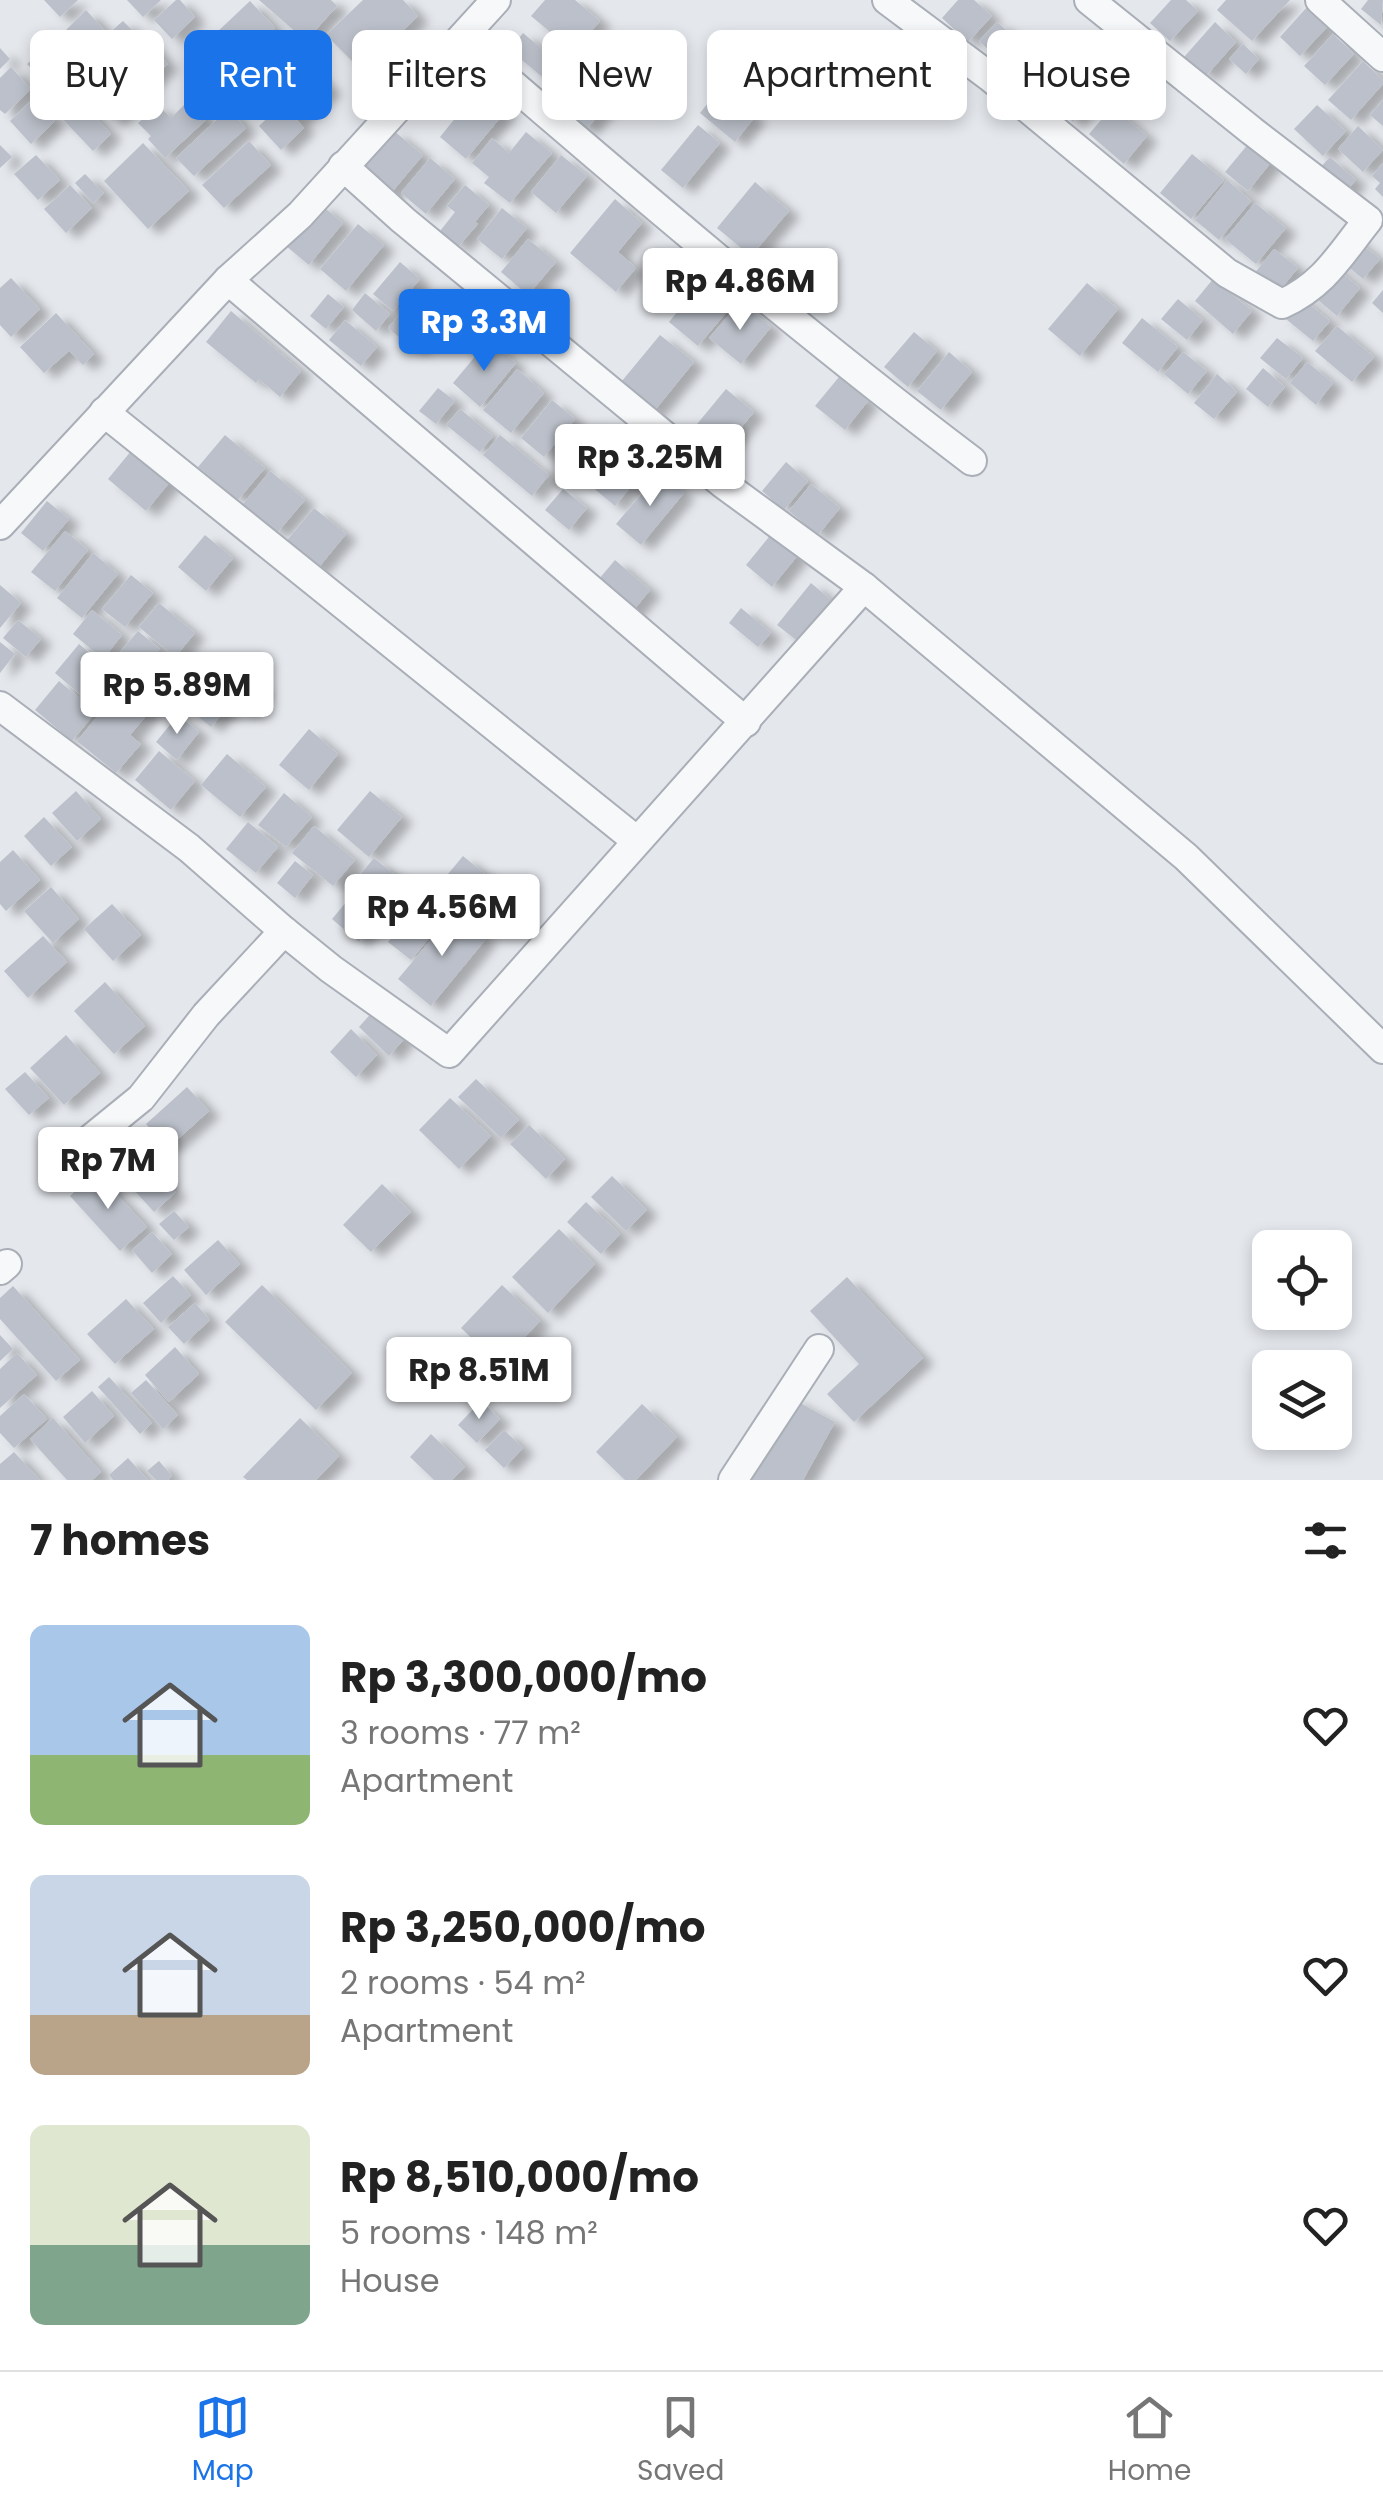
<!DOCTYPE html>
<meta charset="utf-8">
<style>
body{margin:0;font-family:Poppins,sans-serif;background:#f6f6f6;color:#222;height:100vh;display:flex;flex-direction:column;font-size:38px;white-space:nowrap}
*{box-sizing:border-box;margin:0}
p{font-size:32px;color:#767676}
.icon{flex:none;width:55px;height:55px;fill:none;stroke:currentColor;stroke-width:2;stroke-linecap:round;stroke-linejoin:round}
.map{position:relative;height:1480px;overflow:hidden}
.details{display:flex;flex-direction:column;background:#fff;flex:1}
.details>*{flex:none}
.hud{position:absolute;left:30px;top:30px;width:1325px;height:90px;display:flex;gap:20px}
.buttons{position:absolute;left:1252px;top:1230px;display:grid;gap:20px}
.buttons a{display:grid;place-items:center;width:100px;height:100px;border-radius:15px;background:#fff;box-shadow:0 5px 15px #0003;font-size:50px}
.price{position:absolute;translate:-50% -85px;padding:0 22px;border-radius:10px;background:#fff;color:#222;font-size:32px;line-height:65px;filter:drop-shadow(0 2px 5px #0008)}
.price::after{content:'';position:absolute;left:50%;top:60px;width:30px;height:22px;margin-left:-15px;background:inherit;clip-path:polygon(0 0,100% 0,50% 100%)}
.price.current{background:#1a73e8;color:#fff}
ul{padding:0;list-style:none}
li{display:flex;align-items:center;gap:30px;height:250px;padding:0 30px}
li span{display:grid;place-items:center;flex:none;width:280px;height:200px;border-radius:15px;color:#555}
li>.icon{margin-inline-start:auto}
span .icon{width:120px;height:120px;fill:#fffc;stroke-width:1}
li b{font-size:42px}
h2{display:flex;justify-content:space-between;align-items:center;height:120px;padding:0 30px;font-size:42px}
.tag{padding:0 35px;border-radius:15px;background:#fff;box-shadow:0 5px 15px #0003;font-size:35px;line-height:90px}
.tag.current{background:#1a73e8;color:#fff}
.menu{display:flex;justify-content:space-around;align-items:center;height:140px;border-top:2px solid #e0e0e0;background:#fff;font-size:28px;color:#767676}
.menu a{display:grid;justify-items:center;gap:5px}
.menu .current{color:#1a73e8}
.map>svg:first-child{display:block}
.building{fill:#bbc0ca;filter:url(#shadow)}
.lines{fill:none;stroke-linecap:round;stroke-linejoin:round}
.minor-casing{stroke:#a9aeb7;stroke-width:32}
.minor{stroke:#f7f8fa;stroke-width:28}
</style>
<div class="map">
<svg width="1383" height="1480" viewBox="0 0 1383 1480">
<defs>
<filter id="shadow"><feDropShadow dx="11" dy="6" stdDeviation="5" flood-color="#0004"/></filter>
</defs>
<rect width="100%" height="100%" fill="#e4e7ec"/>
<g class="building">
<path d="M 44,0 L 78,0 L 60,17 Z"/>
<path d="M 127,0 L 161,0 L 143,17 Z"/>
<path d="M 176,0 L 180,0 L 195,17 L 172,39 L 154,20 Z"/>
<path d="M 259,0 L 331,0 L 337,6 L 306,41 Z"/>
<path d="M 363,0 L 403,0 L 418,16 L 362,71 L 326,35 Z"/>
<path d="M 545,0 L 575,0 L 600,21 L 566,61 L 547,45 L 555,36 L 531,16 Z"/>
<path d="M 958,0 L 974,0 L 992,16 L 968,42 L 942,18 Z"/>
<path d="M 1171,0 L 1186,0 L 1198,11 L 1170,41 L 1150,23 Z"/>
<path d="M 1226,0 L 1290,0 L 1252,41 L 1217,10 Z"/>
<path d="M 1368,0 L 1383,0 L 1381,25 L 1361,9 Z"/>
<path d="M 250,1 L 275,28 L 240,61 L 215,34 Z"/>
<path d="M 1308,6 L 1329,25 L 1300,56 L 1280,37 Z"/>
<path d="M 86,10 L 108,34 L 123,21 L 132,30 L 118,44 L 121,47 L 97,70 L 63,33 Z"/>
<path d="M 997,22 L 1025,47 L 1007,66 L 979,41 Z"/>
<path d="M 1215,22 L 1236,42 L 1206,76 L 1184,57 Z"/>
<path d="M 523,33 L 560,64 L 547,81 L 510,50 Z"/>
<path d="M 1333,34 L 1354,54 L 1325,85 L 1304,66 Z"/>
<path d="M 145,39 L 168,64 L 136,94 L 113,70 Z"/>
<path d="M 53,40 L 77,65 L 51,90 L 27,64 Z"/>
<path d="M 1243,44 L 1259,59 L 1246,74 L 1229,59 Z"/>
<path d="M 0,48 L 10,59 L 0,69 Z"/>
<path d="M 281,51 L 298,68 L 257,106 L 240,88 Z"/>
<path d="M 1030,51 L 1059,77 L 1036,102 L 1008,76 Z"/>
<path d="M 593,52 L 627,80 L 586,130 L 552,102 Z"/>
<path d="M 1363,61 L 1383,80 L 1383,84 L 1351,120 L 1328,100 Z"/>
<path d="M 309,66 L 331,89 L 297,120 L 304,128 L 281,150 L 259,126 L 283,103 L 277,96 Z"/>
<path d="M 11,67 L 31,89 L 5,114 L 0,110 L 0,78 Z"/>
<path d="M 456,68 L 477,85 L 465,100 L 444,83 Z"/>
<path d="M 1075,73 L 1098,95 L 1073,122 L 1050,100 Z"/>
<path d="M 105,75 L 132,104 L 113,121 L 87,93 Z"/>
<path d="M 720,88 L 755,117 L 735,142 L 700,113 Z"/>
<path d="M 478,90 L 505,112 L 466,159 L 440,137 Z"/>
<path d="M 71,92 L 111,134 L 93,151 L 53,109 Z"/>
<path d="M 34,98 L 55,121 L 31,144 L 10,121 Z"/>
<path d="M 189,100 L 207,119 L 165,158 L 148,139 L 151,136 L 138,123 L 158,105 L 171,118 Z"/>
<path d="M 1383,100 L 1383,126 L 1370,115 Z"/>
<path d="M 1317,105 L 1346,131 L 1323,156 L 1294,129 Z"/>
<path d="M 1112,107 L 1147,136 L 1124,164 L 1089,134 Z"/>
<path d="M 228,109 L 246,128 L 194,176 L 176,158 Z"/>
<path d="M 698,125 L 720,143 L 683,188 L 661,170 Z"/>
<path d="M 1358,126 L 1383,150 L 1363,172 L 1338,149 Z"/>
<path d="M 394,131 L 423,155 L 387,198 L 358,174 Z"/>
<path d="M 526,132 L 552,153 L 510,203 L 484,183 L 489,177 L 472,163 L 492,138 L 509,153 Z"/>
<path d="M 1254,137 L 1277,155 L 1248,191 L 1225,172 Z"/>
<path d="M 249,141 L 271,165 L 224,208 L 202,185 Z"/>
<path d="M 143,143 L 189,191 L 148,229 L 104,181 Z"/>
<path d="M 0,145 L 12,157 L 0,168 Z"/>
<path d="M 1192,154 L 1224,180 L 1191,219 L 1160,193 Z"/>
<path d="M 36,155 L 60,180 L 38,200 L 14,174 Z"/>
<path d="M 561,155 L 587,176 L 556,213 L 531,192 Z"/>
<path d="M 1330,157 L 1356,180 L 1340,198 L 1314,174 Z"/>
<path d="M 430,158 L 455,179 L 426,214 L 401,193 Z"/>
<path d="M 1383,163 L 1383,197 L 1375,189 L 1380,183 L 1372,176 Z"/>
<path d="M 85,174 L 104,193 L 93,203 L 75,183 Z"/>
<path d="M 1227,180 L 1251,201 L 1219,240 L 1195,220 Z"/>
<path d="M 755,182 L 789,211 L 751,256 L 717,228 Z"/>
<path d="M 70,185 L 92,208 L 66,233 L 44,209 Z"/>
<path d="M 465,185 L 489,205 L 475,222 L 478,224 L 458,247 L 440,231 L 455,212 L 447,206 Z"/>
<path d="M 615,199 L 642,223 L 618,252 L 636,268 L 616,292 L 570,253 Z"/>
<path d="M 1255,203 L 1286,228 L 1256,264 L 1225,239 Z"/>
<path d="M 320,204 L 343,223 L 309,265 L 286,246 Z"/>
<path d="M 502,208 L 527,228 L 502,259 L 477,239 Z"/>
<path d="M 358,224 L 384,245 L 346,291 L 320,269 Z"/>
<path d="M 1343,229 L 1380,259 L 1363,279 L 1327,249 Z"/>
<path d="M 528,239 L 556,262 L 528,295 L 501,272 Z"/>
<path d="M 1274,249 L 1298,268 L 1269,303 L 1246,284 Z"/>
<path d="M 1328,261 L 1360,288 L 1337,316 L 1305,289 Z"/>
<path d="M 400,262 L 420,279 L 393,311 L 373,294 Z"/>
<path d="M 11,278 L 40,309 L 11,337 L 0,325 L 0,288 Z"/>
<path d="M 1213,279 L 1252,311 L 1233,334 L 1195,301 Z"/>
<path d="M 701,283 L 730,308 L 698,346 L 669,322 Z"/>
<path d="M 1087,283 L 1118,309 L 1080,356 L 1048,329 Z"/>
<path d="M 420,290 L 446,312 L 415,350 L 388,328 Z"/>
<path d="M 1383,290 L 1383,313 L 1372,303 Z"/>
<path d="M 365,293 L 390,314 L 376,331 L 352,310 Z"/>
<path d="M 328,294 L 344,307 L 326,329 L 310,316 Z"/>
<path d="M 1297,294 L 1330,321 L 1313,341 L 1281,315 Z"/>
<path d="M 1178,299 L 1203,320 L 1187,340 L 1161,319 Z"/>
<path d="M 740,302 L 771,327 L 741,364 L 709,338 Z"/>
<path d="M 231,311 L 301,371 L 280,397 L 259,379 L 256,383 L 206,342 Z"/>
<path d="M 56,313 L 94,354 L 83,365 L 69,351 L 44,373 L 20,347 Z"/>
<path d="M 1142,318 L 1178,347 L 1158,372 L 1122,343 Z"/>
<path d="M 345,320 L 377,347 L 361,366 L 329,340 Z"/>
<path d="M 1337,326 L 1374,357 L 1352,382 L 1315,351 Z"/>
<path d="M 914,332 L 937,351 L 908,387 L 884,367 Z"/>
<path d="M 660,335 L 694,362 L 651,415 L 617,387 Z"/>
<path d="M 1277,338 L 1303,358 L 1286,379 L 1260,358 Z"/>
<path d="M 488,341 L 516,363 L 480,407 L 453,383 Z"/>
<path d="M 949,352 L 972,372 L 941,410 L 917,391 Z"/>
<path d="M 1183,352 L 1207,371 L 1188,394 L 1164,374 Z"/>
<path d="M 1307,362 L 1333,383 L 1316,405 L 1290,383 Z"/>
<path d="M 1263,368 L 1285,387 L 1268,407 L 1246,389 Z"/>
<path d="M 517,369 L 544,393 L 511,433 L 483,410 Z"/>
<path d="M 1217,374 L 1237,392 L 1214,419 L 1194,403 Z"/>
<path d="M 839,377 L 868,401 L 845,430 L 815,406 Z"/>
<path d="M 438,388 L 455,401 L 436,424 L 419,411 Z"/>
<path d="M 726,389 L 754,412 L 716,458 L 688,435 Z"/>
<path d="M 552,400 L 575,419 L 544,457 L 521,438 Z"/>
<path d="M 460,409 L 493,436 L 480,452 L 446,425 Z"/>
<path d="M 586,424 L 612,446 L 584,480 L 558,457 Z"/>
<path d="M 225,435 L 265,468 L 238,500 L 198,467 Z"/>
<path d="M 500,435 L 549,475 L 532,496 L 483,455 Z"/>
<path d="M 141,439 L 179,471 L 146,511 L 108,479 Z"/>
<path d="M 620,451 L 644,471 L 615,506 L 591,486 Z"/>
<path d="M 786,462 L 808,481 L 784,510 L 762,491 Z"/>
<path d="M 270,471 L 305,500 L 277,533 L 243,504 Z"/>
<path d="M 659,473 L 684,493 L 641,545 L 616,524 Z"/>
<path d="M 811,484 L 840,508 L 818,535 L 789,511 Z"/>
<path d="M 563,489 L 587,508 L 569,530 L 545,510 Z"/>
<path d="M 47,501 L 69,519 L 43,551 L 21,533 Z"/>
<path d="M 314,508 L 346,534 L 315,572 L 283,545 Z"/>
<path d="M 65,531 L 88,550 L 55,591 L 31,572 Z"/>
<path d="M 773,532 L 799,554 L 772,587 L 746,565 Z"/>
<path d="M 205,535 L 233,558 L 206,591 L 178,567 Z"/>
<path d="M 93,553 L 118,574 L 82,618 L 57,598 Z"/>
<path d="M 615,560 L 650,590 L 629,616 L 593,586 Z"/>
<path d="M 131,575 L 153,593 L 125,627 L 102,609 Z"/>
<path d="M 811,583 L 837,605 L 804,646 L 777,625 Z"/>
<path d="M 0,585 L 21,603 L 0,628 Z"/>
<path d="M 159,603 L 195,633 L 175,657 L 139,627 Z"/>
<path d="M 741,608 L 771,633 L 758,647 L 729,623 Z"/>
<path d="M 92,610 L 122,635 L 103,659 L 73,634 Z"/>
<path d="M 18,620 L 41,639 L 26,657 L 3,638 Z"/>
<path d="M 138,631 L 160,649 L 132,682 L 110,664 Z"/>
<path d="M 0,642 L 15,654 L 0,673 Z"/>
<path d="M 79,644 L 107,667 L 83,697 L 55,673 Z"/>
<path d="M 220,655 L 262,689 L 244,710 L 233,701 L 211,727 L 181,703 Z"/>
<path d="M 59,681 L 96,712 L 72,741 L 35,710 Z"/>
<path d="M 127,681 L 155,705 L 130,735 L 141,744 L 116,773 L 77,741 Z"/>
<path d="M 178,715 L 199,732 L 177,760 L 156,742 Z"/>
<path d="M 309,729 L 338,754 L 309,790 L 279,765 Z"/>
<path d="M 159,751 L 195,781 L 171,810 L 135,780 Z"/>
<path d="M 227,754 L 266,787 L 240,817 L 201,785 Z"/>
<path d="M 76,791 L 101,819 L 77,841 L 52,813 Z"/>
<path d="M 370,791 L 402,817 L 369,857 L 337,830 Z"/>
<path d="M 284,793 L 312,817 L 286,847 L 258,825 Z"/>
<path d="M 44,817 L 72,847 L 51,866 L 24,836 Z"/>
<path d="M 248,822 L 278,847 L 256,873 L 226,849 Z"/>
<path d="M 314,826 L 355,860 L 333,886 L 292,853 Z"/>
<path d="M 13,850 L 40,880 L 6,911 L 0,904 L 0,862 Z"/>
<path d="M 463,856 L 491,879 L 461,916 L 433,892 Z"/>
<path d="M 374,858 L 414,891 L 393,917 L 384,910 L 359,942 L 332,919 L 358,888 L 352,884 Z"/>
<path d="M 295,861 L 313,875 L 295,898 L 277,883 Z"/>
<path d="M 51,887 L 79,919 L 53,943 L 24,911 Z"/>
<path d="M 424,898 L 447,917 L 411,960 L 388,942 Z"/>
<path d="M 112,904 L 141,935 L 113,961 L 84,929 Z"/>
<path d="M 454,912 L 486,939 L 431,1006 L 398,979 Z"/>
<path d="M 43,936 L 67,962 L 28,998 L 4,971 Z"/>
<path d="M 105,982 L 145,1026 L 114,1054 L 74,1011 Z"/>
<path d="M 375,1009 L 405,1038 L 389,1056 L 359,1027 Z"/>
<path d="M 351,1029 L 377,1055 L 356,1077 L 330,1052 Z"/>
<path d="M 66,1035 L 100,1073 L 64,1105 L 30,1068 Z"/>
<path d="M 25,1072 L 49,1098 L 29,1115 L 5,1089 Z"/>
<path d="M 476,1079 L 519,1120 L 501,1138 L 458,1097 Z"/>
<path d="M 187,1087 L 209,1111 L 168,1148 L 146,1124 Z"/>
<path d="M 450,1098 L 491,1136 L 459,1169 L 419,1130 Z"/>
<path d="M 529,1125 L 565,1159 L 546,1179 L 510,1144 Z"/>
<path d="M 136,1148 L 176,1192 L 154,1212 L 114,1168 Z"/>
<path d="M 96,1172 L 147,1227 L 120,1251 L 70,1196 Z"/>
<path d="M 612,1176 L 647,1210 L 626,1231 L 591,1197 Z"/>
<path d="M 382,1184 L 411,1212 L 371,1252 L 343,1225 Z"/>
<path d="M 586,1202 L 620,1234 L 601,1254 L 567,1222 Z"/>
<path d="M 174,1211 L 189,1227 L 174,1240 L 159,1224 Z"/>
<path d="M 559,1229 L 595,1264 L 548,1313 L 512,1277 Z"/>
<path d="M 152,1232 L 172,1254 L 152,1273 L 132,1250 Z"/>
<path d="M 218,1240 L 240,1264 L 206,1295 L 184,1270 Z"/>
<path d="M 173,1276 L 191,1295 L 161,1323 L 143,1303 Z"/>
<path d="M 847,1277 L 923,1358 L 854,1422 L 827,1394 L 859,1364 L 810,1311 Z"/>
<path d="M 262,1285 L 352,1373 L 316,1410 L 225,1322 Z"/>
<path d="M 502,1285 L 540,1321 L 499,1364 L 461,1328 Z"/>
<path d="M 13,1286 L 80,1360 L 56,1381 L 0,1319 L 0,1298 Z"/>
<path d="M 126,1299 L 154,1329 L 115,1364 L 87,1334 Z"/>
<path d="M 195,1303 L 210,1320 L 184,1344 L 168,1327 Z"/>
<path d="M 0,1335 L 13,1349 L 0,1361 Z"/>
<path d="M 175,1347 L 199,1374 L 169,1402 L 145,1375 Z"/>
<path d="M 17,1353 L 37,1375 L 0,1408 L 0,1369 Z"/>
<path d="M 109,1377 L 152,1423 L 140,1434 L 98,1387 Z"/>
<path d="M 146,1380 L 178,1415 L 163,1429 L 131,1393 Z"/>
<path d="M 92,1391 L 114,1416 L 85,1443 L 63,1417 Z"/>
<path d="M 24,1394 L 47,1419 L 14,1448 L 0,1433 L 0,1416 Z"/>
<path d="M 791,1398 L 835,1422 L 803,1480 L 745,1480 Z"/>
<path d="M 481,1401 L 500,1419 L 477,1443 L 458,1425 Z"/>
<path d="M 642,1404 L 677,1437 L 636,1480 L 625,1480 L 596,1452 Z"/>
<path d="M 53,1418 L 101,1472 L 92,1480 L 67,1480 L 30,1439 Z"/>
<path d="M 300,1418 L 339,1456 L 316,1480 L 247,1480 L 243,1477 Z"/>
<path d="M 504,1430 L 523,1448 L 504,1468 L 485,1450 Z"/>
<path d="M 431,1434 L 465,1467 L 452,1480 L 434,1480 L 410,1457 Z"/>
<path d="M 14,1452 L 40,1480 L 0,1480 L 0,1464 Z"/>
<path d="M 128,1458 L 148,1480 L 113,1480 L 109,1475 Z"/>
<path d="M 159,1461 L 172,1476 L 168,1480 L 156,1480 L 147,1471 Z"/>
</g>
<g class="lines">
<defs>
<g id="minor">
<path d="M 887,0 L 990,77 L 1227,273 L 1282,304 C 1324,285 1340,255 1368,220 L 1252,131 L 1089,0"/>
<path d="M 1320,0 L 1383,57"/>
<path d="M 461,40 C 628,184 795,327 972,461"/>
<path d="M 343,166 L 403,220 L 722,483 L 864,587 L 1186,857 L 1383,1049"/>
<path d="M 228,280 L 746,722"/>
<path d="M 104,412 L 637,841"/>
<path d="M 0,525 L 228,280 L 300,215 L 496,0"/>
<path d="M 0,706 L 189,848 L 284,931 L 331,969 L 449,1053 L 864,587"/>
<path d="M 55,1168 L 141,1098 L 206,1015 L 284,931"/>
<path d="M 0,1270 L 7,1264"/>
<path d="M 733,1480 L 819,1349"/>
</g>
</defs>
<use href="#minor" class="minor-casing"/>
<use href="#minor" class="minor"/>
</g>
</svg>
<div class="buttons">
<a><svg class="icon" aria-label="locate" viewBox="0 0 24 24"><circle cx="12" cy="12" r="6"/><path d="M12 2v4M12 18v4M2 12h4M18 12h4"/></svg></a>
<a><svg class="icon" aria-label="layers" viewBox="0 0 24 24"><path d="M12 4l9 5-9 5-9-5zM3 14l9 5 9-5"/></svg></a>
</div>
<b class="price" style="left:740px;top:333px">Rp 4.86M</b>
<b class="price current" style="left:484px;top:374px">Rp 3.3M</b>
<b class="price" style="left:650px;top:509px">Rp 3.25M</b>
<b class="price" style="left:177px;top:737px">Rp 5.89M</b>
<b class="price" style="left:442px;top:959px">Rp 4.56M</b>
<b class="price" style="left:108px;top:1212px">Rp 7M</b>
<b class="price" style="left:479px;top:1422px">Rp 8.51M</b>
<div class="hud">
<a class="tag">Buy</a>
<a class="tag current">Rent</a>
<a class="tag">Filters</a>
<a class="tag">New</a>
<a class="tag">Apartment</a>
<a class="tag">House</a>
</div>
</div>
<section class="details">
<h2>7 homes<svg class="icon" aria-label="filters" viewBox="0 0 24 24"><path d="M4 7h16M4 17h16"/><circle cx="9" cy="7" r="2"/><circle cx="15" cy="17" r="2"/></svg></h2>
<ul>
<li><span style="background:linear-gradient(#a9c7e8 65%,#8fb573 0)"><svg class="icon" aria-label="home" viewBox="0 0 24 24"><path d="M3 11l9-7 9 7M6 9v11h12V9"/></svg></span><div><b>Rp 3,300,000/mo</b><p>3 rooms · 77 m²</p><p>Apartment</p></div><svg class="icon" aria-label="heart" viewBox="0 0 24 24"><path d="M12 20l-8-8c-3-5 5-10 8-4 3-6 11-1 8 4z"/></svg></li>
<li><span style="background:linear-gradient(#c9d6e8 70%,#b9a48a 0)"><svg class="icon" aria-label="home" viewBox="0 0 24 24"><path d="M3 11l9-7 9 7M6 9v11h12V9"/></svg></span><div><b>Rp 3,250,000/mo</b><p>2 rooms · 54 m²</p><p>Apartment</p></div><svg class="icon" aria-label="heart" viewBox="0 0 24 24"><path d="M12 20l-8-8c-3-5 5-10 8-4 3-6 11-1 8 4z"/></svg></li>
<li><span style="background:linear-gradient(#dfe7d0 60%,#7fa58c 0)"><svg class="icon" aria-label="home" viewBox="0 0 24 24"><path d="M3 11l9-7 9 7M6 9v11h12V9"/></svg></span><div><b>Rp 8,510,000/mo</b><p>5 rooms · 148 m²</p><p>House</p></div><svg class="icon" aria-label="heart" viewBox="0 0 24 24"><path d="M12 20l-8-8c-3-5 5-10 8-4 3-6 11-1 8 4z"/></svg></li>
</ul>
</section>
<nav class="menu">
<a class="current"><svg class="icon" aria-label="map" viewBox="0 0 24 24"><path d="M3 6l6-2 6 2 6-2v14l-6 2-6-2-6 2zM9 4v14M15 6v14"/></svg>Map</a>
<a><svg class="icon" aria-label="saved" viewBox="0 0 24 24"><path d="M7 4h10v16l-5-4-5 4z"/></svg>Saved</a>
<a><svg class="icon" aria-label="home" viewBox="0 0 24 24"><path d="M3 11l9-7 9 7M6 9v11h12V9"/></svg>Home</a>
</nav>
